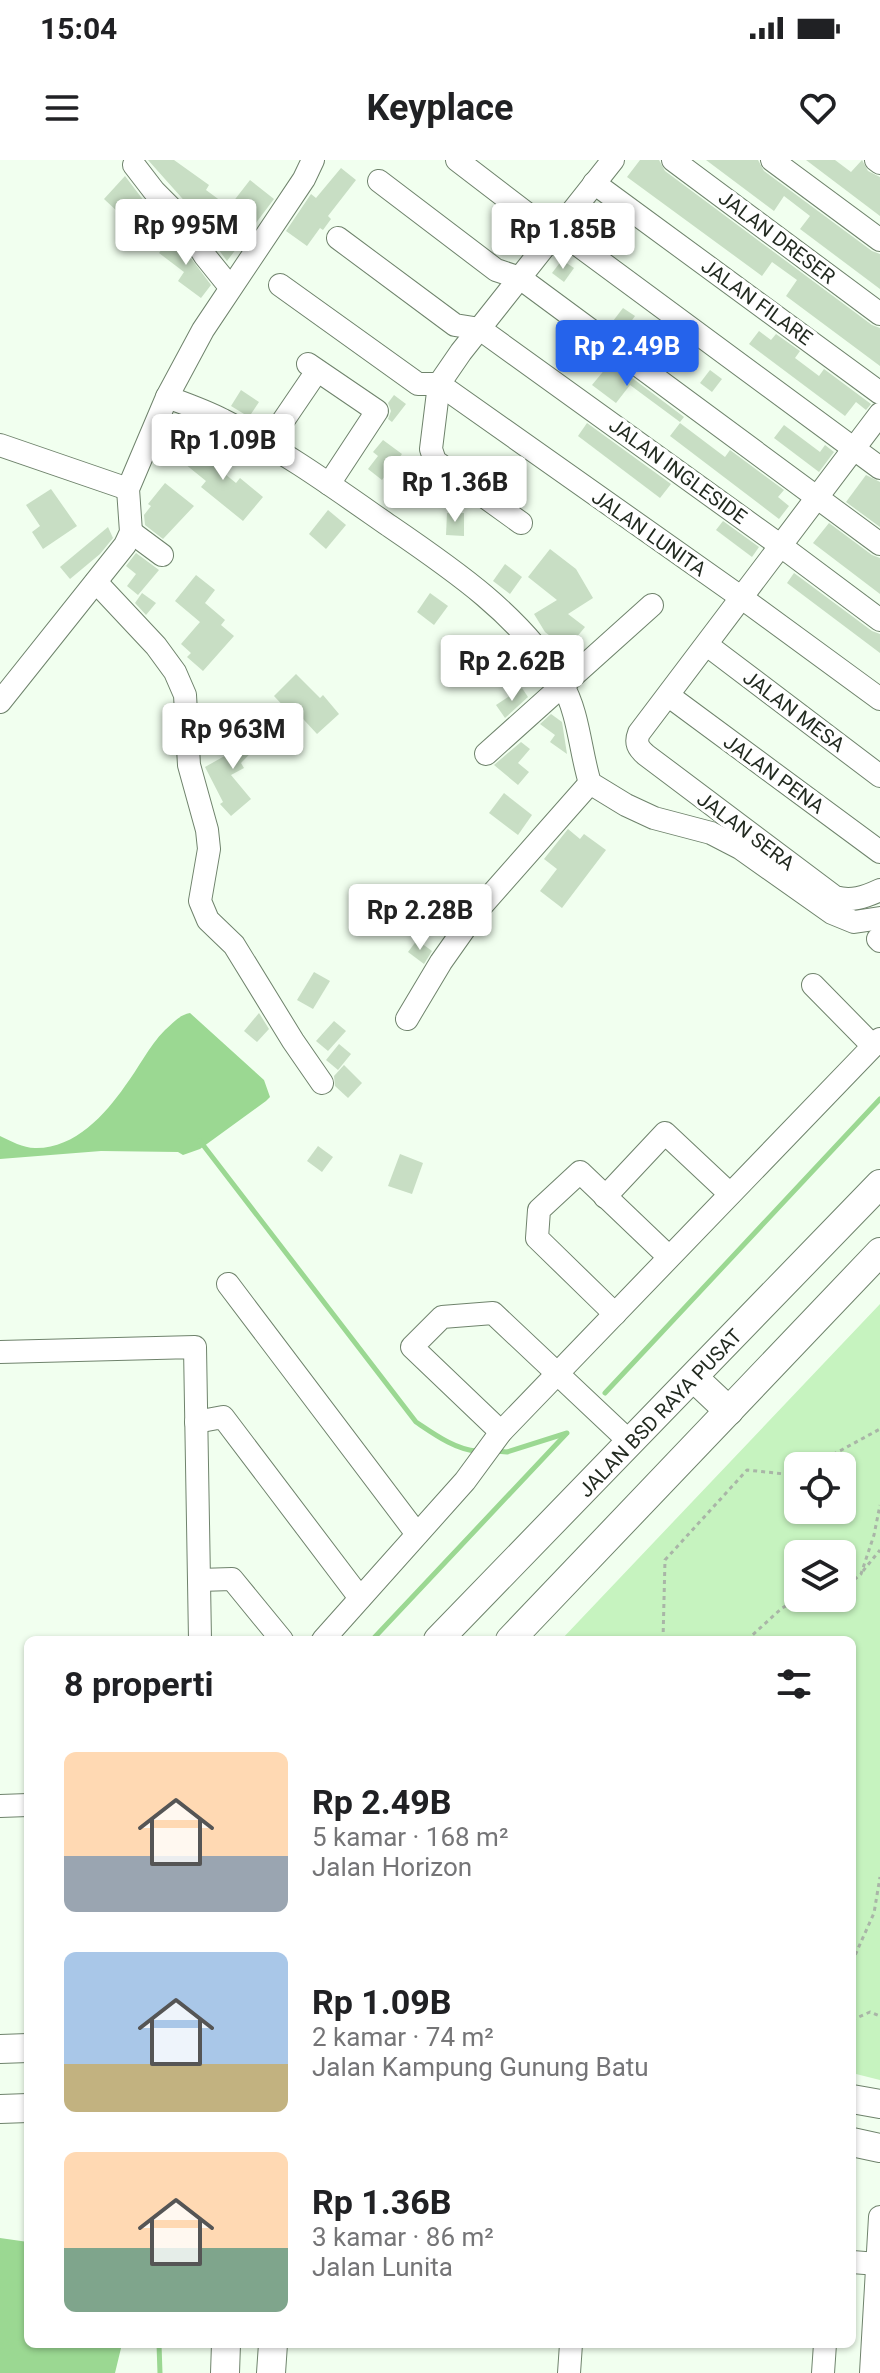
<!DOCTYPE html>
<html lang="id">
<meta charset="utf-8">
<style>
body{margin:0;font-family:Roboto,sans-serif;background:#f2f2f2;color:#202124;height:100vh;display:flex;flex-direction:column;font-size:30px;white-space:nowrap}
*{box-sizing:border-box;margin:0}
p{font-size:26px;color:#757577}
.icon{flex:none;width:44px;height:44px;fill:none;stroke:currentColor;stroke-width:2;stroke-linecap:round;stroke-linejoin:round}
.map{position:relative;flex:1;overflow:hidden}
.details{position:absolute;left:24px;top:1476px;width:832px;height:712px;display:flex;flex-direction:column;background:#fff;border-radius:12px;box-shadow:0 2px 6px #0004}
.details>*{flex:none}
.tools{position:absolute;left:784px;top:1292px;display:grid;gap:16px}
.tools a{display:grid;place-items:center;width:72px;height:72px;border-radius:12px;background:#fff;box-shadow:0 2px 6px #0004;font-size:40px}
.price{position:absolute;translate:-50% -68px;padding:0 18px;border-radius:8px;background:#fff;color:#222;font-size:26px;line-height:52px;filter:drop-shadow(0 2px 4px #0008)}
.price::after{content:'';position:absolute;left:50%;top:48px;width:24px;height:18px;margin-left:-12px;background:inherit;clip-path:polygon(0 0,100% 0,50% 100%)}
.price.on{background:#2563eb;color:#fff}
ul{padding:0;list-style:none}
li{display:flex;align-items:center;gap:24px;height:200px;padding:0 40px}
li span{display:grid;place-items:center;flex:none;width:224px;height:160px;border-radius:12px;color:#555}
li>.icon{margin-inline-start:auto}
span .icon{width:96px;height:96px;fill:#fffc;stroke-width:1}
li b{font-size:34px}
h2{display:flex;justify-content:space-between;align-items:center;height:96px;padding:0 40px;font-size:34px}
.status{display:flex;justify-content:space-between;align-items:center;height:56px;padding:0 40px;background:#fff;direction:ltr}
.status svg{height:22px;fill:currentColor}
header{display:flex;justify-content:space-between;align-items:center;height:104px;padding:0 40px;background:#fff;font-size:36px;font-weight:700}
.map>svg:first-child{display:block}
.green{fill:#c6f3bf;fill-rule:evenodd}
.water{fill:#9bd892}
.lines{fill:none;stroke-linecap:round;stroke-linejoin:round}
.stream{stroke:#9bd892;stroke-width:5}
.building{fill:#c8dec4}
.minor-casing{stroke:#6f836c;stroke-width:24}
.major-casing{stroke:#6f836c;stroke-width:30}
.path{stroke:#a9b5a7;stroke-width:3;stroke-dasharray:4 4;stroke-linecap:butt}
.minor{stroke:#fff;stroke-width:22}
.major{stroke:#fff;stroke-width:28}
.labels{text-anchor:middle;stroke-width:7;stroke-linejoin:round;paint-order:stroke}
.street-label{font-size:20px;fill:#222a20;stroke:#fff}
</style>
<div class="status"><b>15:04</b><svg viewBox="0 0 49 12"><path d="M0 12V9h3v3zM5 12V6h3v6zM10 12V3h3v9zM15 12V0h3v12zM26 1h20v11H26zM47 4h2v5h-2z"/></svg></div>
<header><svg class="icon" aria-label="menu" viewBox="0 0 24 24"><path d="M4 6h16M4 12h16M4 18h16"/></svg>Keyplace<svg class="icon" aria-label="heart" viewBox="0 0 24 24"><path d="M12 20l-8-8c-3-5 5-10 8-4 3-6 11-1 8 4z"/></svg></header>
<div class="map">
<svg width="880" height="2213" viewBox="0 0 880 2213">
<rect width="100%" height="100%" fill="#f1ffef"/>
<path class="green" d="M 880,1144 L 880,1920 L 852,1913 L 852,1480 L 561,1480 ZM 798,1306 L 842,1306 L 842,1350 L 798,1350 ZM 798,1394 L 842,1394 L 842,1438 L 798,1438 Z"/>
<g class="water">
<path d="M 190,853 L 264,920 L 270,937 L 266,941 L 200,989 L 183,995 L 178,992 L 101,991 L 0,999 L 0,976 C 11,981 23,988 35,988 C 74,989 105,955 125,926 C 139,908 148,887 165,870 C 173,863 179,855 190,853 Z"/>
<path d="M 0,2078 L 28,2082 L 28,2184 L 122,2184 L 115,2213 L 0,2213 Z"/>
</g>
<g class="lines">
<g class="stream">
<path d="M 200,981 L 416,1262 C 434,1274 456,1290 477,1291"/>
<path d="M 605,1233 L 880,939"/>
<path d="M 495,1291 L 507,1292 L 567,1273"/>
<path d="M 372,1480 L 566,1274"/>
<path d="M 159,2184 L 160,2213"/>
</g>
</g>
<g class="building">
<path d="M 148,0 L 174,0 L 209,25 L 206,30 L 229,47 L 250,20 L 274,39 L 227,101 L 207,74 L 215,64 L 189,46 Z"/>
<path d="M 640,0 L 659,0 L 665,11 L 872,165 L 880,168 L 880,206 L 786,136 L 797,120 L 772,102 L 762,116 L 627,17 Z"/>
<path d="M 706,0 L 758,0 L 764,11 L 872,91 L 880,94 L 880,129 L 800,69 L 810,56 L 784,36 L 774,51 Z"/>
<path d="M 806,0 L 835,0 L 851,12 L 862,0 L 868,11 L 880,17 L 880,56 Z"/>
<path d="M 341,8 L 356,20 L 328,56 L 331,59 L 323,70 L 320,68 L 307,86 L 286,71 L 311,34 L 316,38 Z"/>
<path d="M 125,16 L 144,41 L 169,66 L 172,70 L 169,73 L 152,61 L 146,68 L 122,47 L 118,52 L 104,39 Z"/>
<path d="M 602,46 L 614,55 L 599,75 L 587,66 Z"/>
<path d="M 173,74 L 211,125 L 201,138 L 178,121 L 184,112 L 159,93 Z"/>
<path d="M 562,100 L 574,108 L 564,122 L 552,113 Z"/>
<path d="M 623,148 L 635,156 L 625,170 L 613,161 Z"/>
<path d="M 759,171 L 771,180 L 776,174 L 800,191 L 795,198 L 819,216 L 824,209 L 871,244 L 866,250 L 856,242 L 845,256 L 749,184 Z"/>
<path d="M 611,202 L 684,257 L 680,262 L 630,225 L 616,243 L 592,225 Z"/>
<path d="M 710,210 L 722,219 L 712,232 L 700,223 Z"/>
<path d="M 241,230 L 259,242 L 249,257 L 231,246 Z"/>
<path d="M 394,235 L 406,244 L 392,262 L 388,259 L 391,251 L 388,243 Z"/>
<path d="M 587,263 L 671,324 L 660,338 L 578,276 Z"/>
<path d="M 680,263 L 725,297 L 730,290 L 784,330 L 778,337 L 789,346 L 779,359 L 670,276 Z"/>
<path d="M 784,265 L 820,292 L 825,285 L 834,292 L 819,312 L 774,278 Z"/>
<path d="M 206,279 L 223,293 L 214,305 L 236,323 L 240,318 L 263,337 L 243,361 L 201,327 L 206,321 L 185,304 Z"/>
<path d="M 383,280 L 402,294 L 382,320 L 368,309 L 378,296 L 373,292 Z"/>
<path d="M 866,315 L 880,322 L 880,367 L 846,342 Z"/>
<path d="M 165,323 L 194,346 L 163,379 L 145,365 L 144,355 L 151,346 L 148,344 Z"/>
<path d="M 51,329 L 77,366 L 43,389 L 32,372 L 40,366 L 26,345 Z"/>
<path d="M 328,350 L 346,365 L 326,389 L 309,374 Z"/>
<path d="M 447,353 L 464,353 L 464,376 L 446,375 Z"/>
<path d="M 723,361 L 759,387 L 752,397 L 716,370 Z"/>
<path d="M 829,363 L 872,395 L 880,398 L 880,434 L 813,383 Z"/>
<path d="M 108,367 L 113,378 L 100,394 L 70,419 L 60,407 Z"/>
<path d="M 550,389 L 576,409 L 593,438 L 568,454 L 585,467 L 567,489 L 545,472 L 534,454 L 557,440 L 528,417 Z"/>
<path d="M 136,393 L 159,410 L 138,435 L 127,426 L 136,414 L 126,406 Z"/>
<path d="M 505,404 L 522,417 L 510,434 L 493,421 Z"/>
<path d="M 794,413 L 872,471 L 880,474 L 880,493 L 787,423 Z"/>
<path d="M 196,415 L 215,430 L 205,443 L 225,460 L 221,465 L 234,476 L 203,511 L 187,497 L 191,493 L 181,484 L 200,462 L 175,441 Z"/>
<path d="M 142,433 L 156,443 L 146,455 L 135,443 Z"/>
<path d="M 430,433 L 448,446 L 434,465 L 417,452 Z"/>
<path d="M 489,494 L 507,507 L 492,526 L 478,516 L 483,510 L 480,507 Z"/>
<path d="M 296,514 L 320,538 L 323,535 L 339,554 L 317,574 L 293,548 L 289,552 L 274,536 Z"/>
<path d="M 522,528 L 528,537 L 505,558 L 496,545 Z"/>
<path d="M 551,554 L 562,562 L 567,594 L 550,582 L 555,575 L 540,564 Z"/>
<path d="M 244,566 L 257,578 L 264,574 L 266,577 L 241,603 L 244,608 L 231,615 L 251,639 L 231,656 L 220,644 L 223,642 L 205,607 L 237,589 L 229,582 Z"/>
<path d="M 521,582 L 530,589 L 518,603 L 529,612 L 518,625 L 494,605 Z"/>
<path d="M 504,633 L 532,655 L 518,675 L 489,653 Z"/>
<path d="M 568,669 L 580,679 L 584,674 L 606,690 L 562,748 L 540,731 L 557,709 L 544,699 Z"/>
<path d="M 417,780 L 432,791 L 424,804 L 408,792 Z"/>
<path d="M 314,812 L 330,821 L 313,849 L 297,840 Z"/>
<path d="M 259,853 L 269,869 L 257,882 L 244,871 Z"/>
<path d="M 334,861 L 346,871 L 328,891 L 316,881 Z"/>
<path d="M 339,884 L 351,894 L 338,910 L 326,900 Z"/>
<path d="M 344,905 L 362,923 L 348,938 L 335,926 L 334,916 Z"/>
<path d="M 318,986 L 333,997 L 322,1012 L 307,1001 Z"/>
<path d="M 400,994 L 423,1003 L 412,1034 L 388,1026 Z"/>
</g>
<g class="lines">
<defs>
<g id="minor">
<path d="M 457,0 L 538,62 L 559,71 L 880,308"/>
<path d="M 673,0 L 880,154"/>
<path d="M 772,0 L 880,80"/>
<path d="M 876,0 L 880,3"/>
<path d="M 134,5 L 154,31 L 180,57 L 205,96 L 230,127"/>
<path d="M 379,21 L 496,110 L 520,118 L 880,384"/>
<path d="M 594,23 L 880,233"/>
<path d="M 338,78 L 455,165 L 480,169 L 781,386 L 880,460"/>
<path d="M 280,125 L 418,224 L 439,224 L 742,438 L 880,539"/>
<path d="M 308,204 L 377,251 L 329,324"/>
<path d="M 167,237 C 186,244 206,251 223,260 C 281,289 335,328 388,365 C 451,408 522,456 562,524 C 579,553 580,591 590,623 L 626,645 L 654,658 L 711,673 L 740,688 L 832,753 L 854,762 L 880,758"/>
<path d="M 880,254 L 639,573 C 635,583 638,588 646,595 L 835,737 C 851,742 865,737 880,730"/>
<path d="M 0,285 L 128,329"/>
<path d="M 266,286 L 317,211"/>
<path d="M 521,363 L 435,301 L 431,289 L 439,224 L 461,192 L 613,0"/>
<path d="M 131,372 L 162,395"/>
<path d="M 96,422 L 156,486 L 175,512 L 185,535 L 189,605 L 207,670 L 209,689 L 200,741 L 208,760 L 234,785 L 293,881 L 322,923"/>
<path d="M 707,485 L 880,616"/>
<path d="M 669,536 L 880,692"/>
<path d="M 0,542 L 125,385 L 131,372 L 128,329 L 167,237 L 203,170 L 304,19 L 313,0"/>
<path d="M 486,594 L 652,445"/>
<path d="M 878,779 L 880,781"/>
<path d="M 813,825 L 873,886"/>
<path d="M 407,859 L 441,802 L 477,751 L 590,623"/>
<path d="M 605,1037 L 665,973 L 730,1034"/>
<path d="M 228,1124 L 417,1374"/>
<path d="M 615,1154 L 537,1078 L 539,1050 L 580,1012 L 669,1097"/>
<path d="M 0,1192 L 195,1187 L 200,1480"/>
<path d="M 196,1262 L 223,1257 L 360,1438"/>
<path d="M 501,1272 L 412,1187 L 442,1157 L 493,1153 L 631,1283"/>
<path d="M 199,1420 L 232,1419 L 282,1480"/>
<path d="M 323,1480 L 465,1321 L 501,1272 L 880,879"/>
<path d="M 0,1646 L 28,1645"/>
<path d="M 852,2102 L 878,2104"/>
<path d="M 569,2213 L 571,2184"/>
<path d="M 823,2213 L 825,2184"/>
<path d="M 871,2213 L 880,2057"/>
</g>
<g id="major">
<path d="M 694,1218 L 729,1251"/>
<path d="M 438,1480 L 880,1024"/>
<path d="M 510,1480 L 880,1092"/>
<path d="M 0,1889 L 28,1888"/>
<path d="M 852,1939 L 880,1944"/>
<path d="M 0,1949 L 28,1948"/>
<path d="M 852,1982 L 880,1988"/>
<path d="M 225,2213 L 226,2184"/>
<path d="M 271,2213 L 273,2184"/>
</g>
</defs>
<use href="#minor" class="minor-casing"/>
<use href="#major" class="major-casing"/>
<g class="path">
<path d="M 812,1306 L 880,1269"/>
<path d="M 863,1411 L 880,1390"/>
<path d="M 842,1430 L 861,1414 L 874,1375 L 880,1345"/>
<path d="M 663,1480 L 665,1400 L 747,1310 L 794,1315 L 798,1313"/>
<path d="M 747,1480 L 782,1448 L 801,1438"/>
<path d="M 852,1802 L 874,1753 L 880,1717"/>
<path d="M 852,1860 L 870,1852 L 880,1856"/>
</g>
<use href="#minor" class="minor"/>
<use href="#major" class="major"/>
</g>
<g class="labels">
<g class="street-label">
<text transform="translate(777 77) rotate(37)" y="7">JALAN DRESER</text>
<text transform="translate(757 142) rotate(36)" y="7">JALAN FILARE</text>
<text transform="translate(678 311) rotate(36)" y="7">JALAN INGLESIDE</text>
<text transform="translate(649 373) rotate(35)" y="7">JALAN LUNITA</text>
<text transform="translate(794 551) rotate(37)" y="7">JALAN MESA</text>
<text transform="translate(774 614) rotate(36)" y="7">JALAN PENA</text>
<text transform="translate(746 671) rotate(37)" y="7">JALAN SERA</text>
<text transform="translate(660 1253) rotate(-46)" y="7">JALAN BSD RAYA PUSAT</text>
</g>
</g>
</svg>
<div class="tools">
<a><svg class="icon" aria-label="locate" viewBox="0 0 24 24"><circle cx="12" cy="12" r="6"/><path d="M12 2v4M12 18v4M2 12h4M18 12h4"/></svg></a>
<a><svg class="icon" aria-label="layers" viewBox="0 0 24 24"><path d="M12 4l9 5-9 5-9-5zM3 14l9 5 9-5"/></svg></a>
</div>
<b class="price" style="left:186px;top:107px">Rp 995M</b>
<b class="price" style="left:563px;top:111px">Rp 1.85B</b>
<b class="price on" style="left:627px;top:228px">Rp 2.49B</b>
<b class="price" style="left:223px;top:322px">Rp 1.09B</b>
<b class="price" style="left:455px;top:364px">Rp 1.36B</b>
<b class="price" style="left:512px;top:543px">Rp 2.62B</b>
<b class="price" style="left:233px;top:611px">Rp 963M</b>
<b class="price" style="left:420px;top:792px">Rp 2.28B</b>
<section class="details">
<h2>8 properti<svg class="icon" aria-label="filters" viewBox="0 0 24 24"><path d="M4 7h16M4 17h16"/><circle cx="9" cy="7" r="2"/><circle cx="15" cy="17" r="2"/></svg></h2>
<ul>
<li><span style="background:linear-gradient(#ffd9b3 65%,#9aa5b1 0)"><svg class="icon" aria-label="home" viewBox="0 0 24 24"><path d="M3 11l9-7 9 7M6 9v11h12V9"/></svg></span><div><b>Rp 2.49B</b><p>5 kamar · 168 m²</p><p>Jalan Horizon</p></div></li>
<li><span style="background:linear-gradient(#a9c7e8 70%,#c2b280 0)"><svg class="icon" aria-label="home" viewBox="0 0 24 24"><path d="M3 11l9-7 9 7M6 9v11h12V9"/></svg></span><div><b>Rp 1.09B</b><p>2 kamar · 74 m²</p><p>Jalan Kampung Gunung Batu</p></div></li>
<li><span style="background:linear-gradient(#ffd9b3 60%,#7fa58c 0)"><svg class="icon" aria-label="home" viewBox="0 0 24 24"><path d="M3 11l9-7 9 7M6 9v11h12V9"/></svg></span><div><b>Rp 1.36B</b><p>3 kamar · 86 m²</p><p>Jalan Lunita</p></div></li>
</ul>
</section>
</div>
